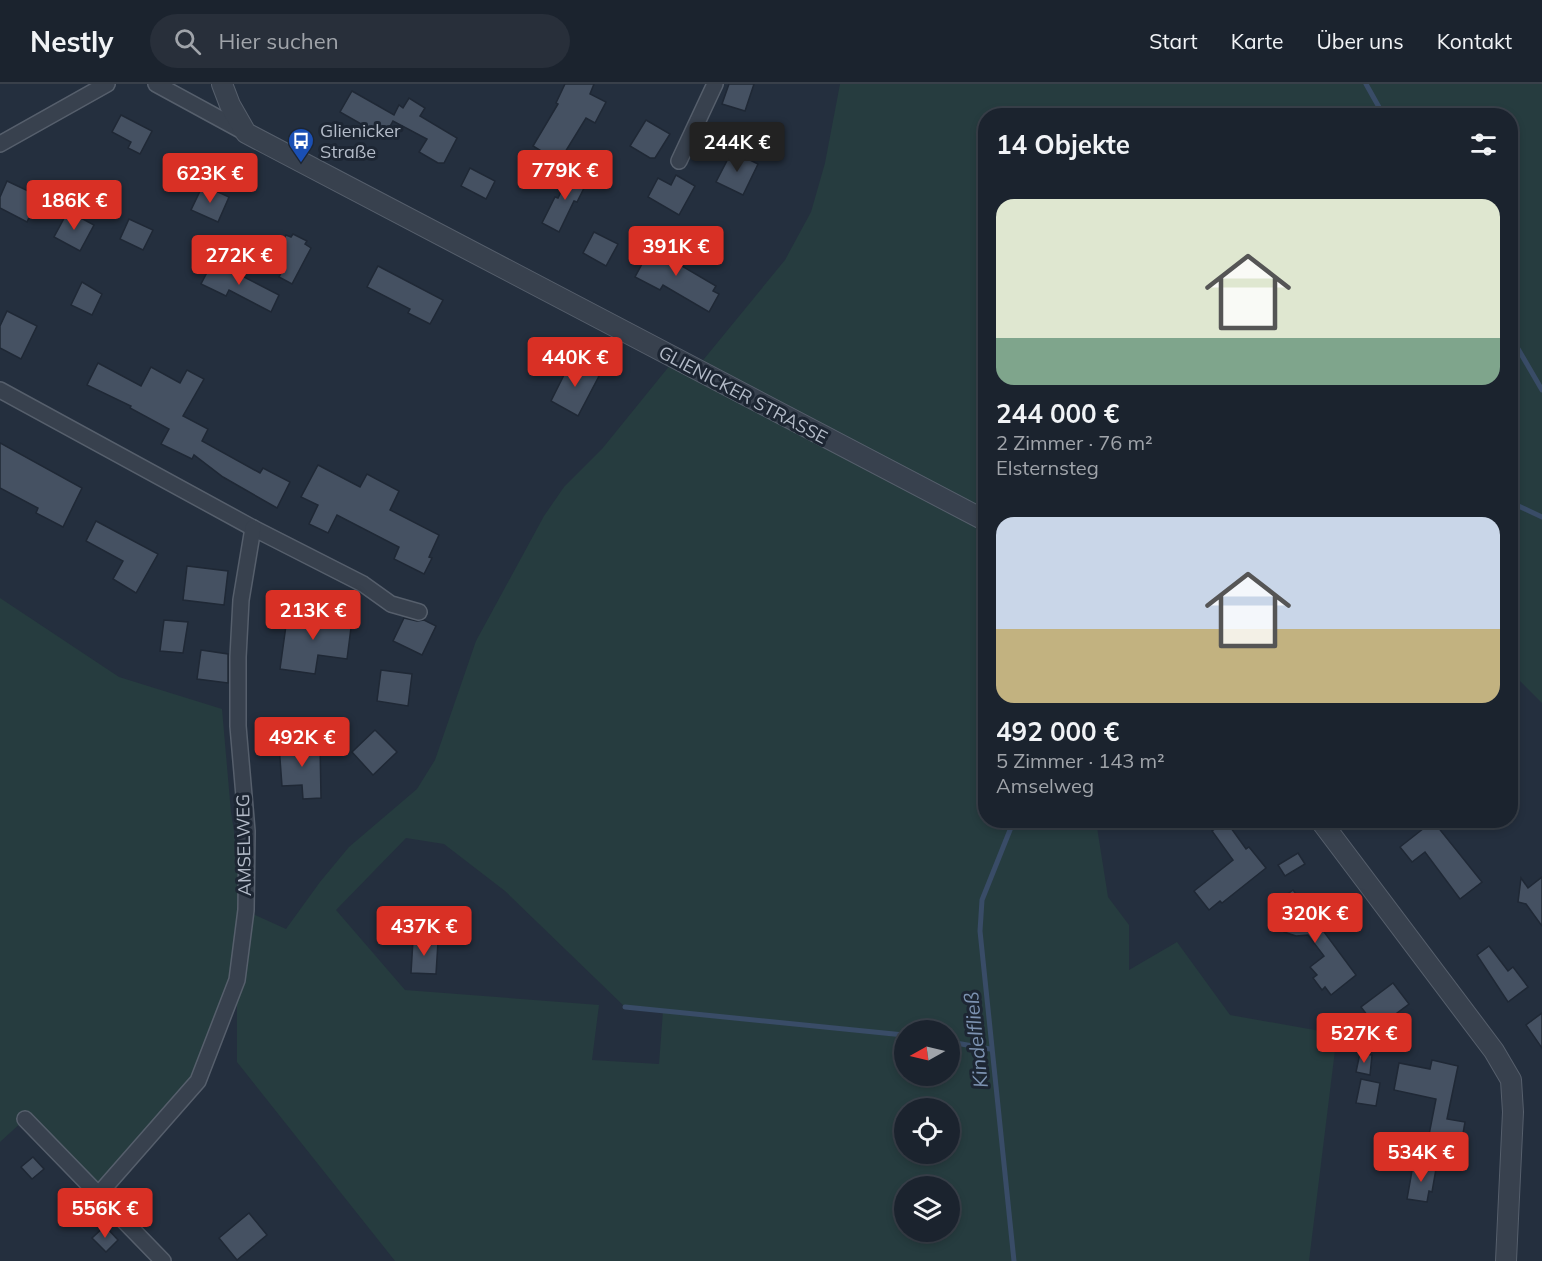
<!DOCTYPE html>
<html lang="de">
<meta charset="utf-8">
<style>
body{margin:0;font-family:Mulish,sans-serif;background:#282f3a;color:#f1f3f6;height:100vh;display:flex;flex-direction:column;font-size:22px;white-space:nowrap}
*{box-sizing:border-box;margin:0}
p{font-size:20px;color:#a0a4aa}
.icon{flex:none;width:33px;height:33px;fill:none;stroke:currentColor;stroke-width:2;stroke-linecap:round;stroke-linejoin:round}
.map{position:relative;flex:1;overflow:hidden}
.details{position:absolute;left:978px;top:24px;width:540px;height:720px;display:flex;flex-direction:column;background:#1b232e;border-radius:24px;box-shadow:0 3px 9px #0003,0 0 0 2px #39404a}
.details>*{flex:none}
.needle{width:39px;rotate:262deg}
.tools{position:absolute;left:894px;top:936px;display:grid;gap:12px}
.tools a{display:grid;place-items:center;width:66px;height:66px;border-radius:50%;background:#1b232e;box-shadow:0 3px 9px #0003,0 0 0 2px #39404a;font-size:30px}
.price{position:absolute;translate:-50% -51px;padding:0 14px;border-radius:6px;background:#d93025;color:#fff;font-size:20px;line-height:39px;filter:drop-shadow(0 2px 3px #0008)}
.price::after{content:'';position:absolute;left:50%;top:36px;width:18px;height:14px;margin-left:-9px;background:inherit;clip-path:polygon(0 0,100% 0,50% 100%)}
.price.on{background:#222;color:#fff}
ul{padding:0;list-style:none}
li{display:grid;align-content:center;gap:12px;height:318px;padding:0 18px}
li span{display:grid;place-items:center;height:186px;border-radius:18px;color:#555}
li>.icon{margin-inline-start:auto}
span .icon{width:108px;height:108px;fill:#fffc;stroke-width:1}
li b{font-size:26px}
h2{display:flex;justify-content:space-between;align-items:center;height:72px;padding:0 18px;font-size:26px}
header{display:flex;align-items:center;gap:36px;box-sizing:border-box;height:84px;padding:0 30px;background:#1b232e;border-bottom:2px solid #39404a}
header strong{font-size:28px}
nav{display:flex;gap:33px;margin-inline-start:auto;font-size:21px}
.search{width:420px;height:54px;background:#282f3a;display:flex;align-items:center;gap:15px;box-sizing:border-box;padding:0 21px;border-radius:33px;color:#a0a4aa;font-size:22px}
.map>svg:first-child{display:block}
.green{fill:#263c3f;fill-rule:evenodd}
.lines{fill:none;stroke-linecap:round;stroke-linejoin:round}
.stream{stroke:#394c67;stroke-width:5}
.building{fill:#455162;stroke:#1f2835;stroke-width:1.5}
.minor-casing{stroke:#565f6c;stroke-width:18}
.tertiary-casing{stroke:#565f6c;stroke-width:22}
.minor{stroke:#38414e;stroke-width:15}
.tertiary{stroke:#38414e;stroke-width:20}
.labels{text-anchor:middle;stroke-width:6;stroke-linejoin:round;paint-order:stroke}
.poi-label{font-size:18px;fill:#b4bcc9;stroke:#1d2633;text-anchor:start}
.street-label{font-size:18px;fill:#b4bcc9;stroke:#1d2633}
.water-label{font-size:20px;font-style:italic;fill:#7c92b1;stroke:#1d2633}
</style>
<header>
<strong>Nestly</strong>
<div class="search"><svg class="icon" aria-label="search" viewBox="0 0 24 24"><circle cx="10" cy="10" r="6"/><path d="M15 15l6 6"/></svg>Hier suchen</div>
<nav><a>Start</a><a>Karte</a><a>Über uns</a><a>Kontakt</a></nav>
</header>
<div class="map">
<svg width="1542" height="1177" viewBox="0 0 1542 1177">
<rect width="100%" height="100%" fill="#242f3e"/>
<path class="green" d="M 840,0 L 1542,0 L 1542,619 L 1511,588 L 1510,32 L 986,32 L 986,736 L 1096,737 L 1108,813 L 1129,841 L 1129,886 L 1177,858 L 1230,931 L 1337,950 L 1309,1177 L 395,1177 L 237,978 L 237,899 L 198,997 L 98,1111 L 24,1036 L 0,1058 L 0,514 L 119,593 L 222,625 L 231,728 L 246,827 L 286,845 L 320,798 L 349,763 L 417,705 L 435,676 L 476,557 L 544,432 L 564,403 L 602,365 L 675,275 L 695,286 L 785,176 L 811,128 L 825,79 ZM 406,754 L 444,760 L 505,807 L 625,923 L 663,927 L 659,980 L 592,976 L 599,921 L 405,906 L 336,826 ZM 904,946 L 950,946 L 950,992 L 904,992 ZM 904,1024 L 950,1024 L 950,1070 L 904,1070 ZM 904,1102 L 950,1102 L 950,1148 L 904,1148 Z"/>
<g class="lines">
<g class="stream">
<path d="M 1366,0 L 1384,32"/>
<path d="M 1510,251 L 1542,306"/>
<path d="M 1510,418 L 1542,433"/>
<path d="M 625,923 L 904,951"/>
<path d="M 950,958 L 990,965"/>
<path d="M 1014,1177 L 980,847 L 982,816 L 1014,736"/>
</g>
</g>
<g class="building">
<path d="M 565,0 L 594,0 L 590,10 L 606,18 L 595,39 L 586,34 L 559,78 L 533,62 L 558,20 L 556,19 Z"/>
<path d="M 729,0 L 754,0 L 745,27 L 722,20 Z"/>
<path d="M 352,7 L 394,31 L 399,21 L 403,24 L 409,14 L 425,24 L 420,32 L 457,54 L 444,79 L 438,79 L 419,68 L 427,55 L 393,37 L 384,53 L 340,28 Z"/>
<path d="M 121,31 L 152,47 L 140,70 L 128,64 L 131,58 L 112,48 Z"/>
<path d="M 646,36 L 670,50 L 655,74 L 650,74 L 630,62 Z"/>
<path d="M 732,67 L 758,80 L 743,111 L 716,98 Z"/>
<path d="M 470,84 L 495,97 L 486,115 L 461,102 Z"/>
<path d="M 571,87 L 588,96 L 577,118 L 574,117 L 559,148 L 542,139 L 555,113 L 558,114 Z"/>
<path d="M 676,91 L 695,102 L 679,131 L 648,113 L 658,94 L 671,101 Z"/>
<path d="M 7,97 L 39,112 L 27,138 L 0,124 L 0,113 Z"/>
<path d="M 203,101 L 229,113 L 218,138 L 191,126 Z"/>
<path d="M 68,127 L 94,141 L 80,167 L 54,153 Z"/>
<path d="M 129,135 L 153,146 L 143,166 L 120,155 Z"/>
<path d="M 594,148 L 618,160 L 606,182 L 583,169 Z"/>
<path d="M 293,150 L 307,157 L 305,160 L 311,164 L 292,200 L 279,193 L 285,182 L 273,176 L 286,151 L 291,153 Z"/>
<path d="M 655,156 L 680,169 L 675,178 L 716,202 L 713,207 L 719,210 L 709,228 L 663,201 L 660,206 L 635,193 Z"/>
<path d="M 213,177 L 279,211 L 271,228 L 229,206 L 226,212 L 201,200 Z"/>
<path d="M 378,182 L 443,216 L 430,240 L 408,229 L 410,225 L 367,203 Z"/>
<path d="M 82,198 L 102,210 L 92,231 L 71,221 Z"/>
<path d="M 7,227 L 37,242 L 21,275 L 0,264 L 0,242 Z"/>
<path d="M 571,277 L 599,292 L 578,332 L 551,317 Z"/>
<path d="M 98,279 L 141,302 L 151,283 L 180,299 L 187,286 L 204,295 L 183,332 L 208,345 L 202,357 L 260,389 L 263,384 L 290,398 L 277,424 L 223,393 L 194,371 L 192,375 L 161,360 L 169,345 L 130,324 L 131,322 L 87,301 Z"/>
<path d="M 0,359 L 82,404 L 63,443 L 36,429 L 38,424 L 0,404 Z"/>
<path d="M 318,381 L 360,403 L 367,390 L 399,407 L 390,426 L 439,451 L 429,473 L 432,474 L 424,490 L 394,475 L 399,463 L 337,431 L 328,449 L 309,440 L 318,421 L 301,413 Z"/>
<path d="M 96,437 L 158,470 L 136,509 L 113,495 L 123,477 L 86,457 Z"/>
<path d="M 187,482 L 228,487 L 224,521 L 183,516 Z"/>
<path d="M 288,527 L 352,536 L 347,575 L 318,571 L 315,590 L 280,585 Z"/>
<path d="M 404,534 L 417,537 L 424,536 L 436,542 L 422,571 L 393,557 Z"/>
<path d="M 164,536 L 188,538 L 183,569 L 160,567 Z"/>
<path d="M 201,566 L 228,570 L 228,599 L 197,595 Z"/>
<path d="M 381,586 L 412,590 L 408,622 L 377,617 Z"/>
<path d="M 375,646 L 397,668 L 373,691 L 352,668 Z"/>
<path d="M 320,658 L 321,714 L 303,715 L 302,701 L 282,702 L 279,661 Z"/>
<path d="M 1226,737 L 1246,765 L 1249,763 L 1266,784 L 1222,819 L 1220,817 L 1209,826 L 1194,807 L 1233,776 L 1212,747 Z"/>
<path d="M 1433,737 L 1482,798 L 1460,815 L 1425,768 L 1412,778 L 1400,763 Z"/>
<path d="M 1298,769 L 1305,780 L 1285,792 L 1278,781 Z"/>
<path d="M 1542,793 L 1542,842 L 1526,820 L 1518,818 L 1521,794 L 1528,804 Z"/>
<path d="M 1293,806 L 1356,891 L 1331,911 L 1325,903 L 1322,906 L 1313,894 L 1317,891 L 1310,883 L 1324,872 L 1308,851 L 1296,852 L 1284,848 L 1275,839 L 1273,832 L 1286,822 L 1281,815 Z"/>
<path d="M 413,856 L 438,858 L 436,890 L 411,889 Z"/>
<path d="M 1489,862 L 1508,887 L 1513,883 L 1528,903 L 1508,918 L 1477,871 Z"/>
<path d="M 1393,899 L 1409,920 L 1377,944 L 1361,923 Z"/>
<path d="M 1542,929 L 1542,964 L 1526,941 Z"/>
<path d="M 1360,969 L 1372,971 L 1370,991 L 1356,988 Z"/>
<path d="M 1432,976 L 1458,982 L 1447,1035 L 1465,1038 L 1460,1067 L 1427,1061 L 1436,1015 L 1394,1006 L 1399,979 L 1430,985 Z"/>
<path d="M 1361,995 L 1380,999 L 1376,1022 L 1356,1019 Z"/>
<path d="M 33,1073 L 44,1085 L 32,1095 L 21,1083 Z"/>
<path d="M 1413,1081 L 1436,1085 L 1432,1108 L 1429,1107 L 1427,1118 L 1407,1115 Z"/>
<path d="M 249,1129 L 267,1151 L 237,1176 L 219,1154 Z"/>
<path d="M 105,1142 L 118,1156 L 106,1168 L 92,1154 Z"/>
</g>
<g class="lines">
<defs>
<g id="minor">
<path d="M 156,0 L 246,49"/>
<path d="M 0,60 L 107,0"/>
<path d="M 679,77 L 715,0"/>
<path d="M 0,306 L 253,444 L 363,500 L 391,520 L 419,528"/>
<path d="M 25,1035 L 163,1177"/>
<path d="M 98,1111 L 198,997 L 237,896 L 246,826 L 247,747 L 238,642 L 238,573 L 241,516 L 253,444"/>
</g>
<g id="tertiary">
<path d="M 222,0 L 230,21 L 246,49 L 986,437"/>
<path d="M 1320,736 L 1494,967 L 1511,996 L 1513,1028 L 1506,1177"/>
</g>
</defs>
<use href="#minor" class="minor-casing"/>
<use href="#tertiary" class="tertiary-casing"/>
<use href="#minor" class="minor"/>
<use href="#tertiary" class="tertiary"/>
</g>
<defs>
<symbol id="bus-pin" viewBox="-11 -11 22 30"><path d="M0 17L-7.5 6A9.5 9.5 0 1 1 7.5 6Z" fill="#1a4fb4" stroke="#1d2633"/><path d="M-5-6H5V4H4V6H2V4H-2V6H-4V4H-5ZM-3.5-4V0h7V-4ZM-3.5 1.2v1.5H-2V1.2ZM2 1.2v1.5H3.5V1.2Z" fill="#fff"/></symbol>
</defs>
<g fill-rule="evenodd">
<use href="#bus-pin" x="286" y="42" width="30" height="40"/>
</g>
<g class="labels">
<g class="poi-label">
<text x="320" y="53">Glienicker<tspan x="320" dy="21">Straße</tspan></text>
</g>
<g class="street-label">
<text transform="translate(743 311) rotate(28)" y="6">GLIENICKER STRASSE</text>
<text transform="translate(244 761) rotate(-91)" y="6">AMSELWEG</text>
</g>
<g class="water-label">
<text transform="translate(976 956) rotate(-96)" y="7">Kindelfließ</text>
</g>
</g>
</svg>
<div class="tools">
<a><svg class="needle" viewBox="-14 -14 28 28"><path d="M0-13l5 13h-10z" fill="#e53935"/><path d="M0 13l5-13h-10z" fill="#a0a4aa"/></svg></a>
<a><svg class="icon" aria-label="locate" viewBox="0 0 24 24"><circle cx="12" cy="12" r="6"/><path d="M12 2v4M12 18v4M2 12h4M18 12h4"/></svg></a>
<a><svg class="icon" aria-label="layers" viewBox="0 0 24 24"><path d="M12 4l9 5-9 5-9-5zM3 14l9 5 9-5"/></svg></a>
</div>
<b class="price on" style="left:737px;top:89px">244K €</b>
<b class="price" style="left:565px;top:117px">779K €</b>
<b class="price" style="left:210px;top:120px">623K €</b>
<b class="price" style="left:74px;top:147px">186K €</b>
<b class="price" style="left:676px;top:193px">391K €</b>
<b class="price" style="left:239px;top:202px">272K €</b>
<b class="price" style="left:575px;top:304px">440K €</b>
<b class="price" style="left:313px;top:557px">213K €</b>
<b class="price" style="left:302px;top:684px">492K €</b>
<b class="price" style="left:1315px;top:860px">320K €</b>
<b class="price" style="left:424px;top:873px">437K €</b>
<b class="price" style="left:1364px;top:980px">527K €</b>
<b class="price" style="left:1421px;top:1099px">534K €</b>
<b class="price" style="left:105px;top:1155px">556K €</b>
<section class="details">
<h2>14 Objekte<svg class="icon" aria-label="filters" viewBox="0 0 24 24"><path d="M4 7h16M4 17h16"/><circle cx="9" cy="7" r="2"/><circle cx="15" cy="17" r="2"/></svg></h2>
<ul>
<li><span style="background:linear-gradient(#dfe7d0 75%,#7fa58c 0)"><svg class="icon" aria-label="home" viewBox="0 0 24 24"><path d="M3 11l9-7 9 7M6 9v11h12V9"/></svg></span><div><b>244 000 €</b><p>2 Zimmer · 76 m²</p><p>Elsternsteg</p></div></li>
<li><span style="background:linear-gradient(#c9d6e8 60%,#c2b280 0)"><svg class="icon" aria-label="home" viewBox="0 0 24 24"><path d="M3 11l9-7 9 7M6 9v11h12V9"/></svg></span><div><b>492 000 €</b><p>5 Zimmer · 143 m²</p><p>Amselweg</p></div></li>
</ul>
</section>
</div>
